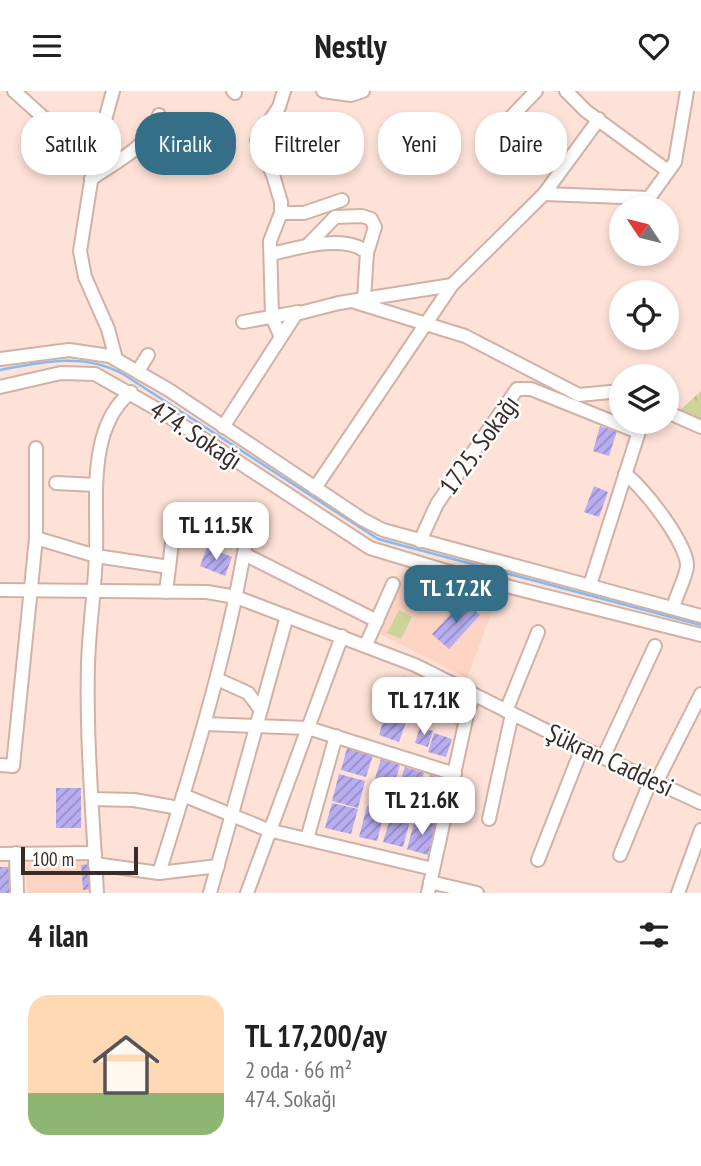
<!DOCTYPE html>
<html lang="tr">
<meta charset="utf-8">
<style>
body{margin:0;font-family:"PT Sans Narrow",sans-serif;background:#f2f2f2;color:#202124;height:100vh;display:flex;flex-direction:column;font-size:26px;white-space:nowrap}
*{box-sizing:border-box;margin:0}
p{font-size:23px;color:#757577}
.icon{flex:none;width:38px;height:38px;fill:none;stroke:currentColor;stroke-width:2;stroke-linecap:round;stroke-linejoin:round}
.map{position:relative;height:802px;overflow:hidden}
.side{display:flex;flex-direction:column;background:#fff;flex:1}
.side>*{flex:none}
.guide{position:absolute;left:21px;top:21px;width:660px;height:63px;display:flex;gap:14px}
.needle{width:46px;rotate:305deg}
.fabs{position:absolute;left:609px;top:105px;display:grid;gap:14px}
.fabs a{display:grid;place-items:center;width:70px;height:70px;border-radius:50%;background:#fff;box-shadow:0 4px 10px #0003;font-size:35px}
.scale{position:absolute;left:21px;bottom:18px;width:117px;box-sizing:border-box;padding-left:7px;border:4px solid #392c27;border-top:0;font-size:19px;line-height:24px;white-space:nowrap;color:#392c27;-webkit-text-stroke:5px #fff;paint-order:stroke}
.price{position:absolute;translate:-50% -60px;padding:0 16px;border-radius:14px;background:#fff;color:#222;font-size:23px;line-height:46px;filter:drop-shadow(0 2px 4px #0008)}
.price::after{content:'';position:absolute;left:50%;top:42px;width:21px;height:16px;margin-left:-10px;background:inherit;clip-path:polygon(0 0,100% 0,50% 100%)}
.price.current{background:#346f87;color:#fff}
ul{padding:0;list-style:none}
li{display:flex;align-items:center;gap:21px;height:175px;padding:0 28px}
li+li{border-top:2px solid #e0e0e0}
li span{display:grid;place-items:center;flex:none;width:196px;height:140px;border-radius:21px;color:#555}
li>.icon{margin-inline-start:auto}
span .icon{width:84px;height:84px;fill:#fffc;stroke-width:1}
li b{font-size:30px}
h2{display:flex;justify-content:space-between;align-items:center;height:84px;padding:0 28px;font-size:30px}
.tag{padding:0 24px;border-radius:28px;background:#fff;box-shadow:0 4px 10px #0003;font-size:24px;line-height:63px}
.tag.current{background:#346f87;color:#fff}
header{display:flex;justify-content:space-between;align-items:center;height:91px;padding:0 28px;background:#fff;font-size:32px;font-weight:600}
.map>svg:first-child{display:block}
.built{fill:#fdd4c4}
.green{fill:#cdd49a}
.forest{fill:url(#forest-crowns)}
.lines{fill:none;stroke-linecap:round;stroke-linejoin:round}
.stream{stroke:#84bbf1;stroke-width:2.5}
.building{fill:url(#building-hatch)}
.minor-casing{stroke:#d1b1a5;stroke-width:16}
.minor{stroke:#fff;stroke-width:12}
.labels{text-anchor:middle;stroke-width:5;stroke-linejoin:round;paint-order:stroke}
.street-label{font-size:26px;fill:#392c27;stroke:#fff}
</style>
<header><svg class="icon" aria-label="menu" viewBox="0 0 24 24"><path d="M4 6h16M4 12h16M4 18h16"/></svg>Nestly<svg class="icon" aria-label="heart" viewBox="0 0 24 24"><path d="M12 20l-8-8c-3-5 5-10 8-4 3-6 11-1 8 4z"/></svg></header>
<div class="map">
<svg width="701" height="802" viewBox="0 0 701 802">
<defs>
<pattern id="forest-crowns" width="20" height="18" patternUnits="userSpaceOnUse" patternTransform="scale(1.75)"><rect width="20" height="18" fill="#cdd49a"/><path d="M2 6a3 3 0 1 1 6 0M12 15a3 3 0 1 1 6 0" fill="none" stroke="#b1b685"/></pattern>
<pattern id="building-hatch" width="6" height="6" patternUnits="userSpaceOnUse" patternTransform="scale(1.75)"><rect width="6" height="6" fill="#b9adf1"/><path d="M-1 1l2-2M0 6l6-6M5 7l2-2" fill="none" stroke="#978dc3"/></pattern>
</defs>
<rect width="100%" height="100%" fill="#fee2d8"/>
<g class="built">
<path d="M 402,488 L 446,498 L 495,513 L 467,587 L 380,543 Z"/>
<path d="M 93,768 L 93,802 L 27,802 L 26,775 L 32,769 Z"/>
</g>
<path class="green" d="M 399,519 L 412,526 L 401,548 L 387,542 Z"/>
<path class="forest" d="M 701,300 L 701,331 L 678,321 Z"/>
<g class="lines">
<path class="stream" d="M 0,279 C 41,271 84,261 123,283 L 378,448 L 701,534"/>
</g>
<g class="building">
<path d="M 600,335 L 617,340 L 609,365 L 593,360 Z"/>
<path d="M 594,395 L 608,401 L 599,426 L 584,421 Z"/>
<path d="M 207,456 L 232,466 L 225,485 L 200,475 Z"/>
<path d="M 464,509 L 480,524 L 449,558 L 432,543 Z"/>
<path d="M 404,585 L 422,595 L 411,616 L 393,607 Z"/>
<path d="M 428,597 L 442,605 L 431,625 L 417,617 Z"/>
<path d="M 448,607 L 461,613 L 456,633 L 440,626 Z"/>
<path d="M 386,621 L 407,628 L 399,651 L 379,644 Z"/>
<path d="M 420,636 L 433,640 L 428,656 L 415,652 Z"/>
<path d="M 434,642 L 452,648 L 446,666 L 428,661 Z"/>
<path d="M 347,657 L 373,664 L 366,686 L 341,679 Z"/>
<path d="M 381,668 L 400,674 L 391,704 L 372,698 Z"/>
<path d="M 405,676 L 424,682 L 414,712 L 395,706 Z"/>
<path d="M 339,683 L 365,690 L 358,717 L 332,710 Z"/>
<path d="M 430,684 L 446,689 L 438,719 L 420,714 Z"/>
<rect x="56" y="697" width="25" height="40"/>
<path d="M 332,712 L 358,718 L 351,743 L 325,737 Z"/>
<path d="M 367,715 L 385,719 L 377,750 L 359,746 Z"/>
<path d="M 392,721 L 411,726 L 403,756 L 383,751 Z"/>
<path d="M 415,728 L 436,733 L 428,764 L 407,758 Z"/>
<path d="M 96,772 L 98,798 L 83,799 L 81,774 Z"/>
<rect x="0" y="776" width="14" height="26"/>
</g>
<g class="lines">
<defs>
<g id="minor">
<path d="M 14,0 L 94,72"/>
<path d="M 113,0 L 95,65 L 80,160 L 85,186 L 108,238 L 116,268"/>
<path d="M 233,0 L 235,2"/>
<path d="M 323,0 L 351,4 L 363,0"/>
<path d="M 566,0 L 586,20 L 668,80"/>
<path d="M 493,45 L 536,0"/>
<path d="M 91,88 C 115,71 151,55 159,24"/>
<path d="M 544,103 L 649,107 L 675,71 L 687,0"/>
<path d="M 281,122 L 304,122 L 342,109"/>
<path d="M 308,154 L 335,126 L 362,125 L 371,128 L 375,136 L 367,162 L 364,208"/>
<path d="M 272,163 C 296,157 347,142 367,162"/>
<path d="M 355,211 L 465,245 L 579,304 L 621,300"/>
<path d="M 243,231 L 298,221"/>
<path d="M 281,246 L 272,226 L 270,150 L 281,122 L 281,111 L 273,84 L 257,49 L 279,16 L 284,0"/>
<path d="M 0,268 L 69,259 L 110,265 L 169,299 L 362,428 L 383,439 L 701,525"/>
<path d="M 138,280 L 148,264"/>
<path d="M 0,296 L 61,282 L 95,283 L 162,321 L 370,457 L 443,479 L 701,544"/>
<path d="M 667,321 L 701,336"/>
<path d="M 223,336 L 296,223 L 339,212 L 452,194"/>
<path d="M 625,383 C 643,395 689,455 687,476 C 685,489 676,504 673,517"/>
<path d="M 56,392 L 96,394"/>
<path d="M 315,397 L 452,194 L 544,103 L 599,28"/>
<path d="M 36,447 L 96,465 L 169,476"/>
<path d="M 420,450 L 437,413 L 517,298 L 531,298 L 638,341"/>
<path d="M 244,463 L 377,530"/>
<path d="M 590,494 L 642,331"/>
<path d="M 0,499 L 207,501 L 236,506 L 415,574 L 559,646 L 701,712"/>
<path d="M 366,554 L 393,493"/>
<path d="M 217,588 L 248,602 L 260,618"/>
<path d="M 506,620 L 538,541"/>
<path d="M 205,633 L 308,637 L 455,683"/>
<path d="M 603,667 L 655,555"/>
<path d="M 0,674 L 13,675 L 36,447 L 36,357"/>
<path d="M 656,692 L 701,603"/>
<path d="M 183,704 L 268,739 L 433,778"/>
<path d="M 92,708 L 134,709 L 179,717"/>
<path d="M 489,728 L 512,623"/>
<path d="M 307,748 L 336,645"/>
<path d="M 16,762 L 17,802"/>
<path d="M 0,763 L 95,762"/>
<path d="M 620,764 L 651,689"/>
<path d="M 538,769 L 582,657"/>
<path d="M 95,773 L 159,782 C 193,674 226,567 245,456 C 238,437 186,430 173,444 L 166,501"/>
<path d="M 159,782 L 218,775"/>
<path d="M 430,791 L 477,802"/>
<path d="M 97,802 C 93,726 86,650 88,574 C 89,536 95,499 96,462 C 98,412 86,337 131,301"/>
<path d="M 210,802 L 287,525"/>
<path d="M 247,802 L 342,545"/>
<path d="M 428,802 L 468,619 L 474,605"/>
<path d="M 678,802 L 701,739"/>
</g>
</defs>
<use href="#minor" class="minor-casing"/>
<use href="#minor" class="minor"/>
</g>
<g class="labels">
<g class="street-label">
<text transform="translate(196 344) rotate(33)" y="9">474. Sokağı</text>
<text transform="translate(479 354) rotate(-54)" y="9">1725. Sokağı</text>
<text transform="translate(610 669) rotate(25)" y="9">Şükran Caddesi</text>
</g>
</g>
</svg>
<div class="fabs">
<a><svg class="needle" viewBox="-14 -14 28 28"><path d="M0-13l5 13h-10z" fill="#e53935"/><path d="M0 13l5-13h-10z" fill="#757577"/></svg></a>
<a><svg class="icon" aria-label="locate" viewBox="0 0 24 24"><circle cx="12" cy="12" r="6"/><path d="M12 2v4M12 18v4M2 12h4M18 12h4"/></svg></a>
<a><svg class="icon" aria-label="layers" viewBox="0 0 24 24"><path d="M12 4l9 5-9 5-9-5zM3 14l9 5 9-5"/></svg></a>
</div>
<div class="scale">100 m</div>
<b class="price" style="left:216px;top:471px">TL 11.5K</b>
<b class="price current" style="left:456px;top:534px">TL 17.2K</b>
<b class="price" style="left:424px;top:646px">TL 17.1K</b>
<b class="price" style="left:422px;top:746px">TL 21.6K</b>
<div class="guide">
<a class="tag">Satılık</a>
<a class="tag current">Kiralık</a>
<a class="tag">Filtreler</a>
<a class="tag">Yeni</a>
<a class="tag">Daire</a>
</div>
</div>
<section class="side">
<h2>4 ilan<svg class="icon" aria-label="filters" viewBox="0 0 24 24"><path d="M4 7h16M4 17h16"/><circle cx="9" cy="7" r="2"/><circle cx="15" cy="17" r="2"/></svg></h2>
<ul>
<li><span style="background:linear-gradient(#ffd9b3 70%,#8fb573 0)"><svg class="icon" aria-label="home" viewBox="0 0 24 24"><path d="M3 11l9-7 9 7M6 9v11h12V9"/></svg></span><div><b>TL 17,200/ay</b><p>2 oda · 66 m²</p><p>474. Sokağı</p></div></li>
</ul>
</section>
